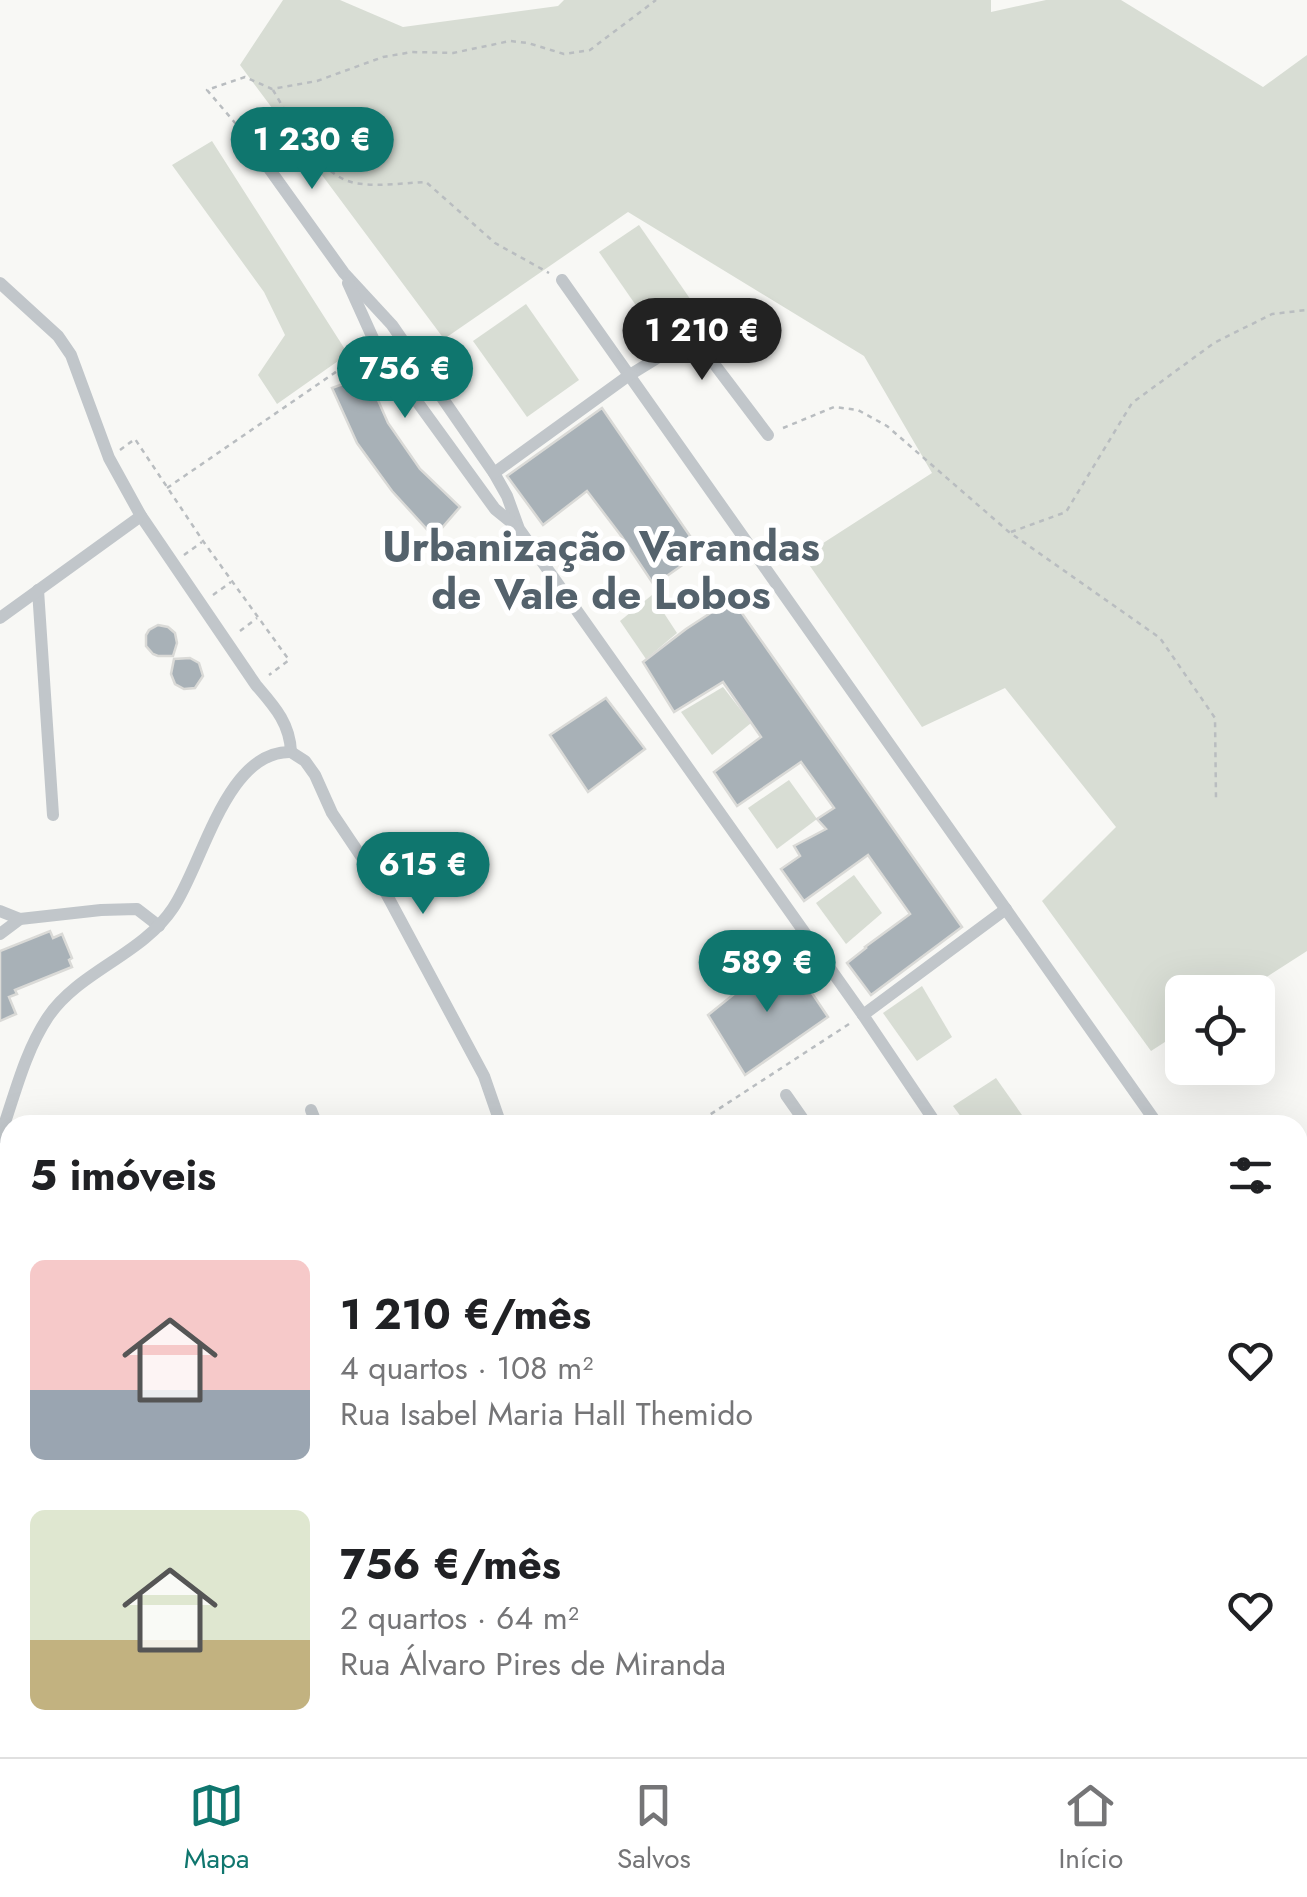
<!DOCTYPE html>
<html lang="pt">
<meta charset="utf-8">
<style>
body{margin:0;font-family:Jost,sans-serif;background:#f6f6f6;color:#202124;height:100vh;display:flex;flex-direction:column;font-size:38px;white-space:nowrap}
*{box-sizing:border-box;margin:0}
p{font-size:32px;color:#757577}
.icon{flex:none;width:55px;height:55px;fill:none;stroke:currentColor;stroke-width:2;stroke-linecap:round;stroke-linejoin:round}
.map{position:relative;flex:1;overflow:hidden}
.side{position:absolute;left:0px;top:1115px;width:1308px;height:642px;display:flex;flex-direction:column;background:#fff;border-radius:30px 30px 0 0;box-shadow:0 10px 40px #0002}
.side>*{flex:none}
.buttons{position:absolute;left:1165px;top:975px;display:grid;gap:20px}
.buttons a{display:grid;place-items:center;width:110px;height:110px;border-radius:15px;background:#fff;box-shadow:0 10px 40px #0002;font-size:50px}
.price{position:absolute;translate:-50% -85px;padding:0 22px;border-radius:35px;background:#0f766e;color:#fff;font-size:32px;line-height:65px;filter:drop-shadow(0 2px 5px #0008)}
.price::after{content:'';position:absolute;left:50%;top:60px;width:30px;height:22px;margin-left:-15px;background:inherit;clip-path:polygon(0 0,100% 0,50% 100%)}
.price.current{background:#222;color:#fff}
ul{padding:0;list-style:none}
li{display:flex;align-items:center;gap:30px;height:250px;padding:0 30px}
li span{display:grid;place-items:center;flex:none;width:280px;height:200px;border-radius:15px;color:#555}
li>.icon{margin-inline-start:auto}
span .icon{width:120px;height:120px;fill:#fffc;stroke-width:1}
li b{font-size:42px}
h2{display:flex;justify-content:space-between;align-items:center;height:120px;padding:0 30px;font-size:42px}
.menu{display:flex;justify-content:space-around;align-items:center;height:140px;border-top:2px solid #e0e0e0;background:#fff;font-size:28px;color:#757577}
.menu a{display:grid;justify-items:center;gap:5px}
.menu .current{color:#0f766e}
.map>svg:first-child{display:block}
.built{fill:#e6e7e6}
.green{fill:#d8ddd4}
.building{fill:#a8b1b7;stroke:#dadad7;stroke-width:2.5}
.lines{fill:none;stroke-linecap:round;stroke-linejoin:round}
.path{stroke:#b9bdc0;stroke-width:2.5;stroke-dasharray:5 5;stroke-linecap:butt}
.minor{stroke:#c1c6ca;stroke-width:12}
.labels{text-anchor:middle;stroke-width:10;stroke-linejoin:round;paint-order:stroke}
.neighbourhood-label{font-size:42px;font-weight:bold;fill:#54626c;stroke:#fff}
</style>
<div class="map">
<svg width="1307" height="1757" viewBox="0 0 1307 1757">
<rect width="100%" height="100%" fill="#f8f8f5"/>
<path class="built" d="M 10,1575 L 10,1644 L 0,1650 L 0,1577 Z"/>
<g class="green">
<path d="M 283,0 L 340,0 L 403,27 L 558,6 L 564,0 L 991,0 L 991,12 L 1046,0 L 1121,0 L 1263,87 L 1307,55 L 1307,951 L 1243,992 L 1182,992 L 1182,1031 L 1151,1051 L 1042,901 L 1116,827 L 1005,688 L 922,727 L 803,556 L 932,473 L 864,356 L 628,212 L 444,339 L 240,65 Z"/>
<path d="M 212,141 L 348,354 L 277,404 L 258,375 L 285,335 L 264,292 L 172,165 Z"/>
<path d="M 639,225 L 693,303 L 653,330 L 599,252 Z"/>
<path d="M 526,304 L 579,380 L 527,417 L 473,341 Z"/>
<path d="M 652,595 L 677,633 L 646,659 L 620,621 Z"/>
<path d="M 723,687 L 751,723 L 712,755 L 681,712 Z"/>
<path d="M 789,780 L 817,819 L 777,849 L 748,808 Z"/>
<path d="M 854,875 L 882,913 L 846,944 L 816,903 Z"/>
<path d="M 922,986 L 952,1037 L 917,1061 L 883,1013 Z"/>
<path d="M 996,1078 L 1029,1125 L 967,1125 L 953,1106 Z"/>
<path d="M 1307,1182 L 1307,1757 L 0,1757 L 0,1702 L 10,1700 L 10,1748 L 1298,1748 L 1298,1194 Z"/>
</g>
<g class="building">
<path d="M 367,375 L 388,423 L 420,469 L 460,507 L 434,537 L 392,491 L 357,443 L 332,388 Z"/>
<path d="M 602,408 L 701,552 L 654,585 L 622,537 L 587,491 L 543,525 L 507,476 Z"/>
<path d="M 732,599 L 962,927 L 871,995 L 847,963 L 866,948 L 865,947 L 910,914 L 868,855 L 804,901 L 781,869 L 800,856 L 794,846 L 826,829 L 817,819 L 834,808 L 801,762 L 737,806 L 714,772 L 761,737 L 723,682 L 674,712 L 643,662 L 686,629 Z"/>
<path d="M 158,625 L 168,627 L 175,633 L 177,643 L 173,656 L 158,656 L 153,654 L 146,646 L 146,635 L 149,630 Z"/>
<path d="M 190,658 L 199,663 L 203,676 L 195,688 L 184,689 L 175,684 L 171,674 L 174,659 Z"/>
<path d="M 606,698 L 645,749 L 588,792 L 550,735 Z"/>
<path d="M 50,931 L 53,938 L 62,934 L 72,958 L 69,960 L 72,967 L 15,990 L 17,994 L 9,997 L 16,1014 L 0,1021 L 0,951 Z"/>
<path d="M 785,953 L 828,1017 L 745,1075 L 708,1015 Z"/>
</g>
<g class="lines">
<g class="path">
<path d="M 273,90 C 291,120 318,176 355,183 C 378,187 403,183 426,182 L 495,243 L 549,273"/>
<path d="M 236,124 L 207,90 L 245,77 L 272,89 L 317,81 L 383,57 L 412,52 L 453,53 L 510,41 L 528,43 L 564,54 L 590,50 L 656,0"/>
<path d="M 783,428 L 834,407 L 858,410 L 887,426 L 1009,532 L 1160,638 L 1215,718 L 1216,799"/>
<path d="M 120,450 L 135,439 L 203,541 L 289,660 L 269,675"/>
<path d="M 167,488 L 362,354"/>
<path d="M 1011,532 L 1066,512 L 1132,403 L 1214,343 L 1272,314 L 1307,310"/>
<path d="M 184,555 L 202,542"/>
<path d="M 213,595 L 231,582"/>
<path d="M 240,631 L 257,618"/>
<path d="M 694,1125 L 849,1024"/>
<path d="M 1298,1323 L 1307,1318"/>
<path d="M 1114,1748 L 1122,1757"/>
</g>
<g class="minor">
<path d="M 245,135 L 344,273 L 392,325 L 494,473 L 507,496 L 519,529 L 863,1015 L 937,1125"/>
<path d="M 562,280 L 1158,1125"/>
<path d="M 0,283 L 58,336 L 71,355 L 109,458 L 141,516 L 256,685 C 274,706 290,723 291,752"/>
<path d="M 348,283 L 376,345 L 495,509 L 517,527"/>
<path d="M 494,473 L 628,376 L 693,336 L 768,435"/>
<path d="M 38,590 L 53,815"/>
<path d="M 0,618 L 141,516"/>
<path d="M 291,752 L 305,761 L 315,775 L 332,813 L 387,895 L 484,1076 L 501,1125"/>
<path d="M 0,911 L 20,919"/>
<path d="M 0,934 L 20,919 L 101,910 L 137,909 L 159,926"/>
<path d="M 863,1015 L 1006,909"/>
<path d="M 786,1095 L 807,1125"/>
<path d="M 311,1110 L 317,1125"/>
<path d="M 0,1137 C 14,1098 24,1053 48,1017 C 79,971 142,955 173,908 C 203,864 226,750 291,752"/>
<path d="M 1298,1161 L 1307,1147"/>
<path d="M 0,1401 L 10,1404"/>
</g>
</g>
<g class="labels">
<g class="neighbourhood-label">
<text x="601" y="561">Urbanização Varandas<tspan x="601" dy="48">de Vale de Lobos</tspan></text>
</g>
</g>
</svg>
<div class="buttons">
<a><svg class="icon" aria-label="locate" viewBox="0 0 24 24"><circle cx="12" cy="12" r="6"/><path d="M12 2v4M12 18v4M2 12h4M18 12h4"/></svg></a>
</div>
<b class="price" style="left:312px;top:192px">1 230 €</b>
<b class="price current" style="left:702px;top:383px">1 210 €</b>
<b class="price" style="left:405px;top:421px">756 €</b>
<b class="price" style="left:423px;top:917px">615 €</b>
<b class="price" style="left:767px;top:1015px">589 €</b>
<section class="side">
<h2>5 imóveis<svg class="icon" aria-label="filters" viewBox="0 0 24 24"><path d="M4 7h16M4 17h16"/><circle cx="9" cy="7" r="2"/><circle cx="15" cy="17" r="2"/></svg></h2>
<ul>
<li><span style="background:linear-gradient(#f6c9c9 65%,#9aa5b1 0)"><svg class="icon" aria-label="home" viewBox="0 0 24 24"><path d="M3 11l9-7 9 7M6 9v11h12V9"/></svg></span><div><b>1 210 €/mês</b><p>4 quartos · 108 m²</p><p>Rua Isabel Maria Hall Themido</p></div><svg class="icon" aria-label="heart" viewBox="0 0 24 24"><path d="M12 20l-8-8c-3-5 5-10 8-4 3-6 11-1 8 4z"/></svg></li>
<li><span style="background:linear-gradient(#dfe7d0 65%,#c2b280 0)"><svg class="icon" aria-label="home" viewBox="0 0 24 24"><path d="M3 11l9-7 9 7M6 9v11h12V9"/></svg></span><div><b>756 €/mês</b><p>2 quartos · 64 m²</p><p>Rua Álvaro Pires de Miranda</p></div><svg class="icon" aria-label="heart" viewBox="0 0 24 24"><path d="M12 20l-8-8c-3-5 5-10 8-4 3-6 11-1 8 4z"/></svg></li>
</ul>
</section>
</div>
<nav class="menu">
<a class="current"><svg class="icon" aria-label="map" viewBox="0 0 24 24"><path d="M3 6l6-2 6 2 6-2v14l-6 2-6-2-6 2zM9 4v14M15 6v14"/></svg>Mapa</a>
<a><svg class="icon" aria-label="saved" viewBox="0 0 24 24"><path d="M7 4h10v16l-5-4-5 4z"/></svg>Salvos</a>
<a><svg class="icon" aria-label="home" viewBox="0 0 24 24"><path d="M3 11l9-7 9 7M6 9v11h12V9"/></svg>Início</a>
</nav>
